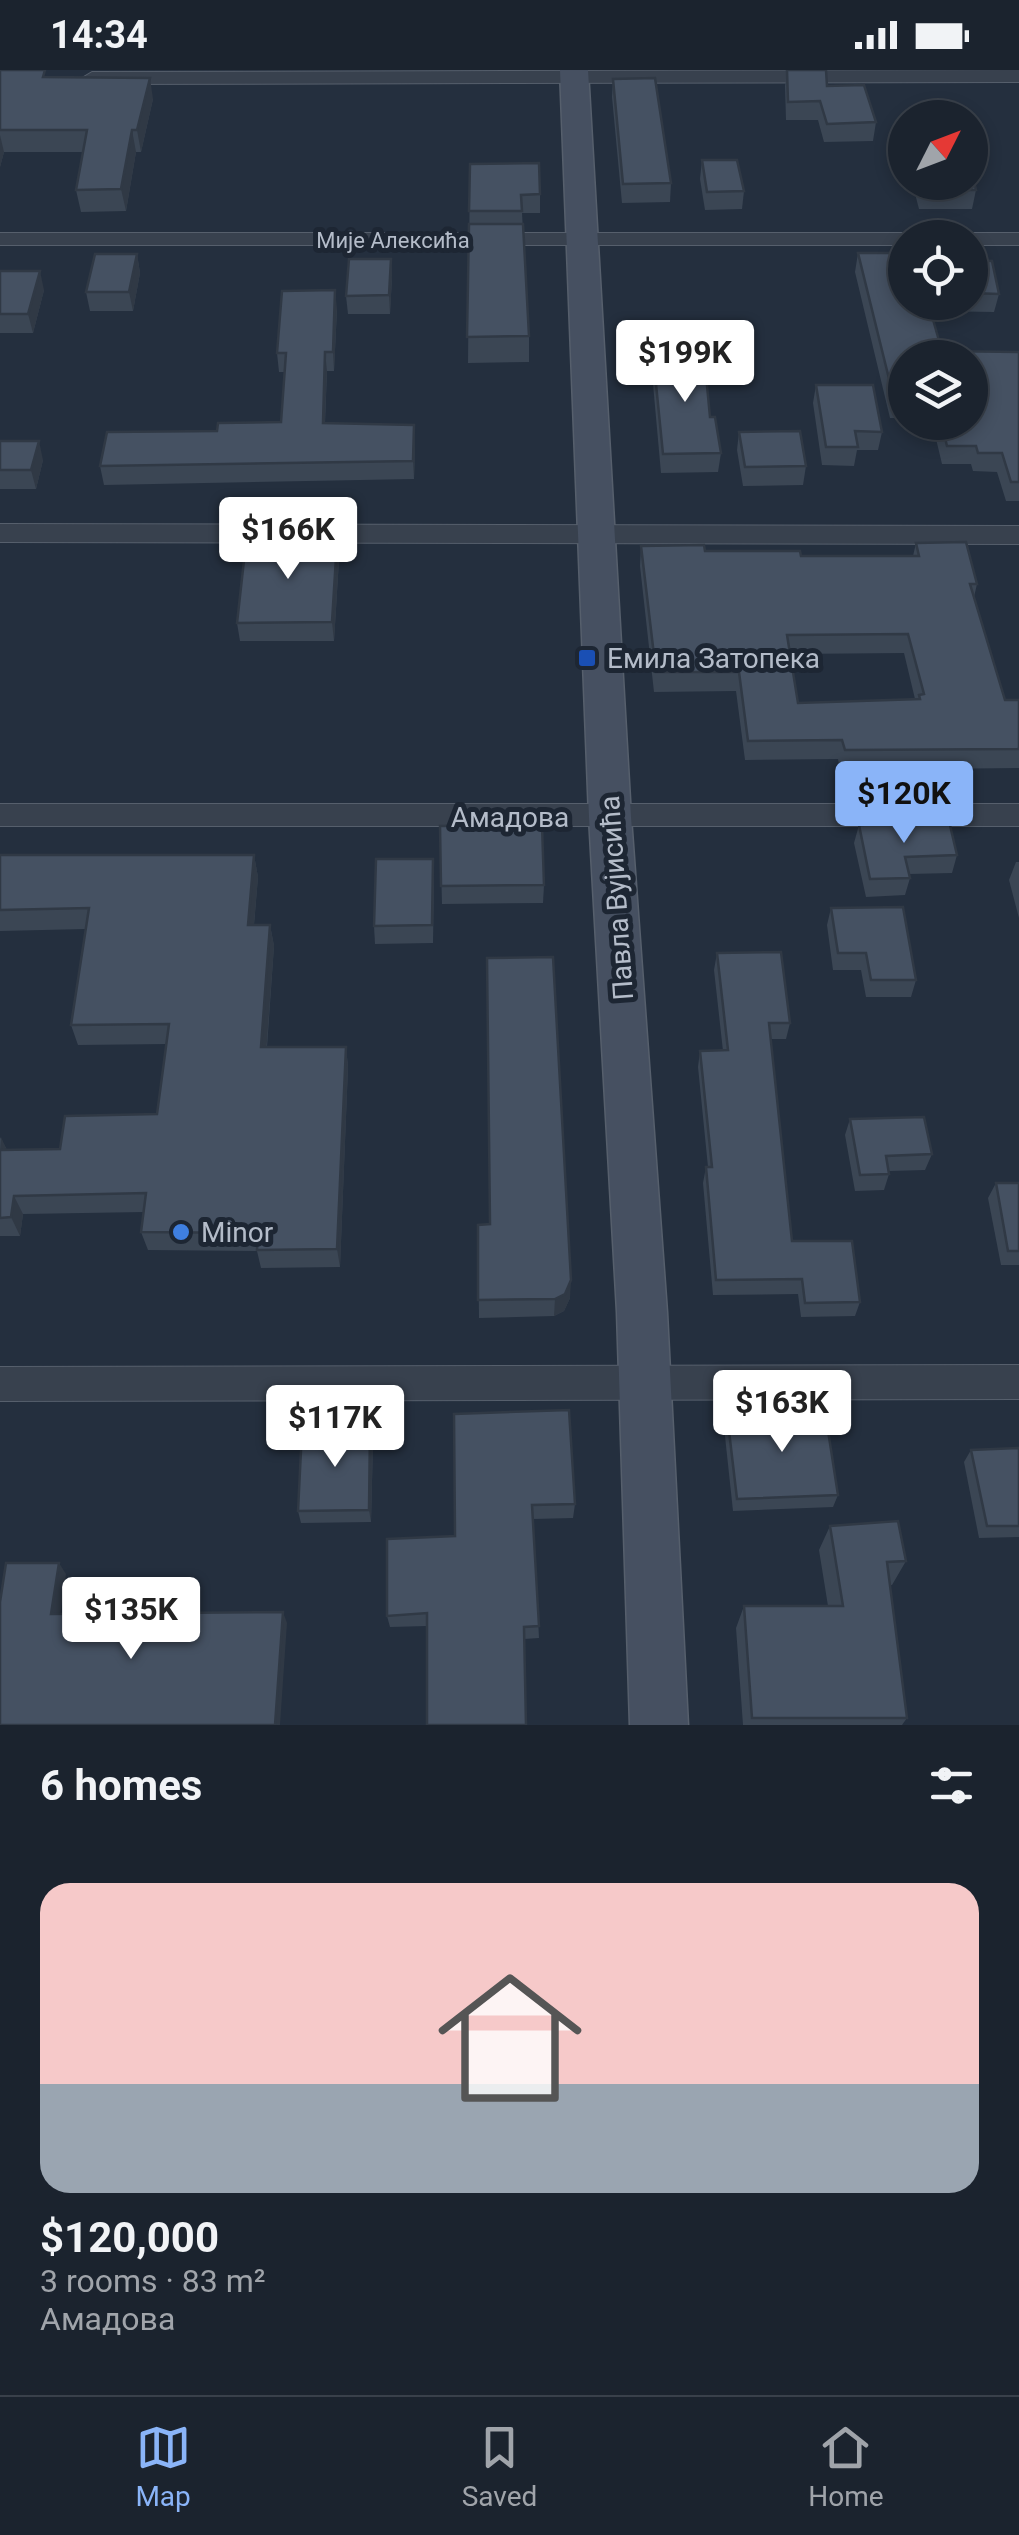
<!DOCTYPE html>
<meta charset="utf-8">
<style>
body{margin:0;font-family:Roboto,sans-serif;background:#242b36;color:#f1f3f6;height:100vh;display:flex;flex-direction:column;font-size:38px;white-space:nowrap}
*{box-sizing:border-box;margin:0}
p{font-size:32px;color:#a0a4aa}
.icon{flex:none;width:55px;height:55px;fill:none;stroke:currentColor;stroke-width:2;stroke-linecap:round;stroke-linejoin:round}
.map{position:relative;height:1655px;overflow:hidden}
.sheet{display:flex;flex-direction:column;background:#1b232e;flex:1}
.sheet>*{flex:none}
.needle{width:65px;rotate:48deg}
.buttons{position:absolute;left:888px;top:30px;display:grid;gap:20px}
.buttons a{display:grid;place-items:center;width:100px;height:100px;border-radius:50%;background:#1b232e;box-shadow:0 5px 15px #0003,0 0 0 2px #39404a;font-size:50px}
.price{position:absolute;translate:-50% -85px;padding:0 22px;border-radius:10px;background:#fff;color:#222;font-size:32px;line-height:65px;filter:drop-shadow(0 2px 5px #0008)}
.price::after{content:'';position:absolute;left:50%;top:60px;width:30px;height:22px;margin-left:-15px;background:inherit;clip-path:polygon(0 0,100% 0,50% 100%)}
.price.on{background:#8ab4f8;color:#111}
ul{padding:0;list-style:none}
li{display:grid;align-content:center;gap:20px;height:530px;padding:0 40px}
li+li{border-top:2px solid #39404a}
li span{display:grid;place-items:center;height:310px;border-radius:30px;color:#555}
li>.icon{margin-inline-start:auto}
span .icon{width:180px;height:180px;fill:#fffc;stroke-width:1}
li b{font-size:42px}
h2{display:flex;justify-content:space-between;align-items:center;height:120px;padding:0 40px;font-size:42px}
.status{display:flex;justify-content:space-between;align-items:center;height:70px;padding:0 50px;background:#1b232e;direction:ltr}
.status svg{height:28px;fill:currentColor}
.tab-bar{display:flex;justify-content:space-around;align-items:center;height:140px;border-top:2px solid #39404a;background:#1b232e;font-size:28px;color:#a0a4aa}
.tab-bar a{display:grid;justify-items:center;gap:5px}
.tab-bar .on{color:#8ab4f8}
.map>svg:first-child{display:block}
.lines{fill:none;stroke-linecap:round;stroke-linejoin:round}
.street-casing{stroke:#565f6c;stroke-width:2}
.secondary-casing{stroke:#565f6c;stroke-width:3}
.street{fill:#38414e;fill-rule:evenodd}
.secondary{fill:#465061;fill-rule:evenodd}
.wall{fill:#3b4654;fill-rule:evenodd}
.shaded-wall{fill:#303945}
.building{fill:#455162;stroke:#303945;stroke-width:2.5;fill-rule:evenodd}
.transit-dot{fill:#1a4fb4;stroke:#1d2633;stroke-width:4}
.shop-dot{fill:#3f7fe0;stroke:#1d2633;stroke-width:4}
.labels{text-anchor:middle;stroke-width:10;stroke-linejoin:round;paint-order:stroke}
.far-street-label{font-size:22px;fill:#b4bcc9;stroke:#1d2633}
.poi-label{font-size:28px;fill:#b4bcc9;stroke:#1d2633;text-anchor:start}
.street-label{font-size:28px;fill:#b4bcc9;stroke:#1d2633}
</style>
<div class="status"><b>14:34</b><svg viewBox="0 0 49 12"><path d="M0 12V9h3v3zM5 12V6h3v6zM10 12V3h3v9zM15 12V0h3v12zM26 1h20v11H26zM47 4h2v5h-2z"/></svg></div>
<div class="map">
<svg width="1019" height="1655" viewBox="0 0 1019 1655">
<rect width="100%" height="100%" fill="#242f3e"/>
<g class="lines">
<defs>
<g id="street">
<path d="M 1019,0 L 1019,12 L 92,14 L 82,8 L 92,2 Z"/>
<path d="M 0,163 L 905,163 L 915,168 L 905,168 L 905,175 L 0,175 Z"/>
<path d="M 970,163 L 1019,163 L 1019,175 L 970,175 L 970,168 L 960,168 Z"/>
<path d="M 0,454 L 1019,456 L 1019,474 L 0,472 Z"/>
<rect x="0" y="734" width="1019" height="22"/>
<path d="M 1019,1295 L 1019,1329 L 0,1331 L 0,1297 Z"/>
</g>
<path id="secondary" d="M 560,0 L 588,0 L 631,747 L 667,1242 L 688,1655 L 630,1655 L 617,1242 L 589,747 Z"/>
</defs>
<use href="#street" class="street-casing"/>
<use href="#secondary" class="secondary-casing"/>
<use href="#street" class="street"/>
<use href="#secondary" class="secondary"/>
</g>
<g class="wall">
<path d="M 0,0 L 48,7 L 153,29 L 141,82 L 136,82 L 126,141 L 81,142 L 76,120 L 83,82 L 4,82 L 0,97 Z"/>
<path d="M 787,0 L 827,16 L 876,52 L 873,71 L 824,72 L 818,50 L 786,50 L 785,16 Z"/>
<path d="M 613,9 L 671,113 L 670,132 L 622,133 L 612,27 Z"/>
<path d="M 702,90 L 744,121 L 742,139 L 705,140 L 700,109 Z"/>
<path d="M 470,94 L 540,124 L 540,143 L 522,143 L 529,266 L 529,292 L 468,293 Z"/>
<path d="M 912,112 L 970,112 L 976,120 L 972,139 L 919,139 Z"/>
<path d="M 858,183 L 905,232 L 970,232 L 970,190 L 999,224 L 994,242 L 931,241 L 942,281 L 1019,282 L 1019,431 L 1006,431 L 997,402 L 973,401 L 971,394 L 942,394 L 932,352 L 970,352 L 905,288 L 905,348 L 890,348 L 855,202 Z"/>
<path d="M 137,184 L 140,203 L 133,241 L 90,241 L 86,222 Z"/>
<path d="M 391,189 L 392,207 L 390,244 L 348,244 L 346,226 Z"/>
<path d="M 0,201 L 44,220 L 33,263 L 0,263 Z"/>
<path d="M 337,239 L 334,301 L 327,301 L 325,353 L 415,374 L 414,409 L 104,415 L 100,396 L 217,361 L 281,352 L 284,302 L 279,302 L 277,283 Z"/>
<path d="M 653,284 L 710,347 L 721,383 L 718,402 L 661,403 L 652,303 Z"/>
<path d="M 816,315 L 882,362 L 878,380 L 857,380 L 854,396 L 822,395 L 813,333 Z"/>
<path d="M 739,362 L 806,396 L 803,415 L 743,416 L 737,380 Z"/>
<path d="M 0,371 L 43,390 L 36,419 L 0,419 Z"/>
<path d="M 916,473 L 977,514 L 974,527 L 1005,630 L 1019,630 L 1019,698 L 840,700 L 838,689 L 745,690 L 736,621 L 654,622 L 640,496 L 641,476 L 705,481 L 801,486 L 913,486 ZM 904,583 L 915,629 L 798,633 L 790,584 Z"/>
<path d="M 339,490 L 334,571 L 240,571 L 237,553 Z"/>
<path d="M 859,755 L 957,785 L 952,803 L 909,804 L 910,808 L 905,825 L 866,827 L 854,773 Z"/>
<path d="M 440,756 L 544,815 L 543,833 L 442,834 Z"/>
<path d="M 0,785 L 254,785 L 258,807 L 254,855 L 270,855 L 274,876 L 267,977 L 346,977 L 348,997 L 340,1197 L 261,1198 L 257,1181 L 148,1180 L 141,1162 L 144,1142 L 23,1144 L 20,1166 L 0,1166 L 0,1067 L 7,1080 L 60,1079 L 157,1044 L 167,974 L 78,975 L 71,955 L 86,859 L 0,861 Z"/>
<path d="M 1016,792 L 1019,792 L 1019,848 L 1009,810 Z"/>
<path d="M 434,806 L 433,873 L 375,874 L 374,856 Z"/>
<path d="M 831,838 L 916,910 L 911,927 L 866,927 L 861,900 L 833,900 L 827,855 Z"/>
<path d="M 717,883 L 790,953 L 786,969 L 771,969 L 792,1171 L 860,1232 L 855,1246 L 801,1247 L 798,1224 L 713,1225 L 703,1113 L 706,1097 L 708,1097 L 698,997 L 700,981 L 723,981 L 714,900 Z"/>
<path d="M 850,1049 L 932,1084 L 925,1100 L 889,1101 L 889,1104 L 884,1120 L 855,1121 L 845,1065 Z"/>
<path d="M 996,1113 L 1019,1113 L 1019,1195 L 1001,1195 L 988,1128 Z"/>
<path d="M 478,1155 L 570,1228 L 564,1241 L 554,1246 L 479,1248 Z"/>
<path d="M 454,1344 L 575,1434 L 573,1448 L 533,1449 L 539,1568 L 524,1569 L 427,1556 L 390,1557 L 387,1546 L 455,1466 Z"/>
<path d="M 727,1344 L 838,1425 L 833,1437 L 733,1441 L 724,1357 Z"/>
<path d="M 373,1372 L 371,1452 L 301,1453 L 298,1441 Z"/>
<path d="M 1019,1378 L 1019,1467 L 979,1468 L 964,1392 L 971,1380 Z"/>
<path d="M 830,1456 L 906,1491 L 892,1515 L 890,1515 L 907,1648 L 902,1655 L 743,1655 L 736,1558 L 744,1536 L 828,1536 L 819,1480 Z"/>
</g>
<g class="shaded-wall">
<path d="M 150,8 L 153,29 L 141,82 L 137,60 Z"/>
<path d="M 132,60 L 136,82 L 126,141 L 121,119 Z"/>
<path d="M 0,65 L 4,82 L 0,97 Z"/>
<path d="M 137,184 L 140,203 L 133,241 L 129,222 Z"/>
<path d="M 391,189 L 392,207 L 390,244 L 389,225 Z"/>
<path d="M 40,201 L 44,220 L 33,263 L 28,244 Z"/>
<path d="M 335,220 L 337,239 L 334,301 L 333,282 Z"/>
<path d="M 325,282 L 327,301 L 324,371 L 323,353 Z"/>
<path d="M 414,355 L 415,374 L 414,409 L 413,391 Z"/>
<path d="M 39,371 L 43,390 L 36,419 L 31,400 Z"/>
<path d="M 337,471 L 339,490 L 334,571 L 332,552 Z"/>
<path d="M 254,785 L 258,807 L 252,876 L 248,855 Z"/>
<path d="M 270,855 L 274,876 L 265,997 L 261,977 Z"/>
<path d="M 346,977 L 348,997 L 340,1197 L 337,1179 Z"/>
<path d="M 1,1067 L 10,1087 L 0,1082 Z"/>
<path d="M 14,1126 L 23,1144 L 20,1166 L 11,1147 Z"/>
<path d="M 571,1210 L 570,1228 L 564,1241 L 554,1246 L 555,1229 Z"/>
<path d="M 370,1359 L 373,1372 L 371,1452 L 369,1440 Z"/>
<path d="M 59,1493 L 66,1504 L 59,1554 L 51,1544 Z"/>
<path d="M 283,1542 L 287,1553 L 280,1655 L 275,1655 Z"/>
</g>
<g class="building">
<path d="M 0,0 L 45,0 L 43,7 L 150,8 L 137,60 L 132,60 L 121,119 L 76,120 L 87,60 L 0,60 Z"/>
<path d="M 787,0 L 826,0 L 827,16 L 864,15 L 876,52 L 827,54 L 820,31 L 788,32 Z"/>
<path d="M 655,8 L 671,113 L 623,114 L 613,9 Z"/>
<path d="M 702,90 L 737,90 L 744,121 L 707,122 Z"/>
<path d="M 539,93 L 540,124 L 521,125 L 522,141 L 469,141 L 470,94 Z"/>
<path d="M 970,94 L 976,120 L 922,120 L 920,112 L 970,112 Z"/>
<path d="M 469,154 L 523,154 L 529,266 L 467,267 Z"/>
<path d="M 858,183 L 905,183 L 905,232 L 928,232 L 942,281 L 1019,282 L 1019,412 L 1011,412 L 1002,383 L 978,383 L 976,376 L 947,376 L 941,352 L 970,352 L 970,288 L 905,288 L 905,329 L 894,329 Z"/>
<path d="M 95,184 L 137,184 L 129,222 L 86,222 Z"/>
<path d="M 349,189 L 391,189 L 389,225 L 346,226 Z"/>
<path d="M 970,190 L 992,191 L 999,224 L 970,223 Z"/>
<path d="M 0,201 L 40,201 L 28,244 L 0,244 Z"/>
<path d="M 335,220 L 333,282 L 325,282 L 323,353 L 414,355 L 413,391 L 100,396 L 107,362 L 217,361 L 218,353 L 281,352 L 286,283 L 277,283 L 282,221 Z"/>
<path d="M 653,284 L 704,284 L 710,347 L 715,347 L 721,383 L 663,384 Z"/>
<path d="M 816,315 L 873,315 L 882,362 L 855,361 L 858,377 L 826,377 Z"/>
<path d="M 800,361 L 806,396 L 745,397 L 739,362 Z"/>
<path d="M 0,371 L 39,371 L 31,400 L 0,400 Z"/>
<path d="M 337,471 L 332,552 L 237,553 L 246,472 Z"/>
<path d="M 966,472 L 977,514 L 970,514 L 1005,630 L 1019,630 L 1019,679 L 845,680 L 842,670 L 748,671 L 739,602 L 656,602 L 641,476 L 704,475 L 705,481 L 800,481 L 801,486 L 919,486 L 916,473 ZM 908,564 L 924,624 L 919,625 L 920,629 L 798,633 L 787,565 Z"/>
<path d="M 949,751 L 957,785 L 905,787 L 910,808 L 870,809 L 859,755 Z"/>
<path d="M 542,755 L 544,815 L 441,816 L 440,756 Z"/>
<path d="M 0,785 L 254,785 L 248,855 L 270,855 L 261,977 L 346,977 L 337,1179 L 257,1180 L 258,1163 L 141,1162 L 146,1123 L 14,1126 L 11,1147 L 0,1148 L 0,1080 L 60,1079 L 65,1046 L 157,1044 L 169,954 L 71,955 L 89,838 L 0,840 Z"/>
<path d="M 376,789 L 433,789 L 432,855 L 374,856 Z"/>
<path d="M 903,837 L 916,910 L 871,910 L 866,883 L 838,883 L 831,838 Z"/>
<path d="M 781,882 L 790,953 L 769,953 L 792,1171 L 852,1171 L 860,1232 L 805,1233 L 802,1209 L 716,1210 L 706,1097 L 712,1097 L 700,981 L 728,980 L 717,883 Z"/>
<path d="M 553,887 L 571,1210 L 565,1224 L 555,1229 L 478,1230 L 478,1155 L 490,1154 L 487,888 Z"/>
<path d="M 924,1047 L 932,1084 L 886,1086 L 889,1104 L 860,1105 L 850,1049 Z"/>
<path d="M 996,1113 L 1019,1113 L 1019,1181 L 1008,1181 Z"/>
<path d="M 569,1340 L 575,1434 L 532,1435 L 539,1556 L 524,1557 L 526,1655 L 427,1655 L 427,1543 L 387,1546 L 387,1469 L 455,1466 L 454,1344 Z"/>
<path d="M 825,1341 L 838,1425 L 737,1429 L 727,1344 Z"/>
<path d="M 370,1359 L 369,1440 L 298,1441 L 302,1360 Z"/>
<path d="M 1019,1378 L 1019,1456 L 987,1456 L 971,1380 Z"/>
<path d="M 898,1451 L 906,1491 L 887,1492 L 907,1648 L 752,1648 L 744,1536 L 843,1536 L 830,1456 Z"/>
<path d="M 6,1493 L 59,1493 L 51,1544 L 283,1542 L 275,1655 L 0,1655 L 0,1532 Z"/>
</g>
<rect class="transit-dot" x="577" y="578" width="20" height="20" rx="5"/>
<circle class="shop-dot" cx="181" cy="1162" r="10"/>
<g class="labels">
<g class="far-street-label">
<text x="393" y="178">Мије Алексића</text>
</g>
<g class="poi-label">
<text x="607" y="598">Емила Затопека</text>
<text x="201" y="1172">Minor</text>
</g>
<g class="street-label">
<text x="510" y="757">Амадова</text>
<text transform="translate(616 828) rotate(-94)" y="10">Павла Вујисића</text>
</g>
</g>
</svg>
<div class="buttons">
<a><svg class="needle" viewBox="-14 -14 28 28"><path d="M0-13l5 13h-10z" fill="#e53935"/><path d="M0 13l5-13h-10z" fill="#a0a4aa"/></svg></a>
<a><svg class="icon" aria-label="locate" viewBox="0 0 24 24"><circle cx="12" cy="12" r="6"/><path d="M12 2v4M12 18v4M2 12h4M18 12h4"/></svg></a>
<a><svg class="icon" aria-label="layers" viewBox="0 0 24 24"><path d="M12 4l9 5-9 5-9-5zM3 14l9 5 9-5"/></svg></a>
</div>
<b class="price" style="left:685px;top:335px">$199K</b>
<b class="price" style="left:288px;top:512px">$166K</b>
<b class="price on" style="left:904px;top:776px">$120K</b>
<b class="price" style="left:782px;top:1385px">$163K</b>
<b class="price" style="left:335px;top:1400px">$117K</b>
<b class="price" style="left:131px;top:1592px">$135K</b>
</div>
<section class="sheet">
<h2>6 homes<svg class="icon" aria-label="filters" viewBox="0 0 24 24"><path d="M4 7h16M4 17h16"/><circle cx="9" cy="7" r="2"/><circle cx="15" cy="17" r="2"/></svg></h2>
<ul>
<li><span style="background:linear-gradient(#f6c9c9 65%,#9aa5b1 0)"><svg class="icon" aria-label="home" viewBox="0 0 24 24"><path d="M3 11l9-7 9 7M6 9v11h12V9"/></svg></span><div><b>$120,000</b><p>3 rooms · 83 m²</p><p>Амадова</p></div></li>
</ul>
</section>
<nav class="tab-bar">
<a class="on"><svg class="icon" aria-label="map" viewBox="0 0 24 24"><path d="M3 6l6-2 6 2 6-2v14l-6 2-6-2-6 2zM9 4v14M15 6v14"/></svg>Map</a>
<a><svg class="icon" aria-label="saved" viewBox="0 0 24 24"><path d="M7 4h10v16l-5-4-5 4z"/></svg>Saved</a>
<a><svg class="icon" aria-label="home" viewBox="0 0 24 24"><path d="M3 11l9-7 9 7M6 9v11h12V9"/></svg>Home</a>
</nav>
